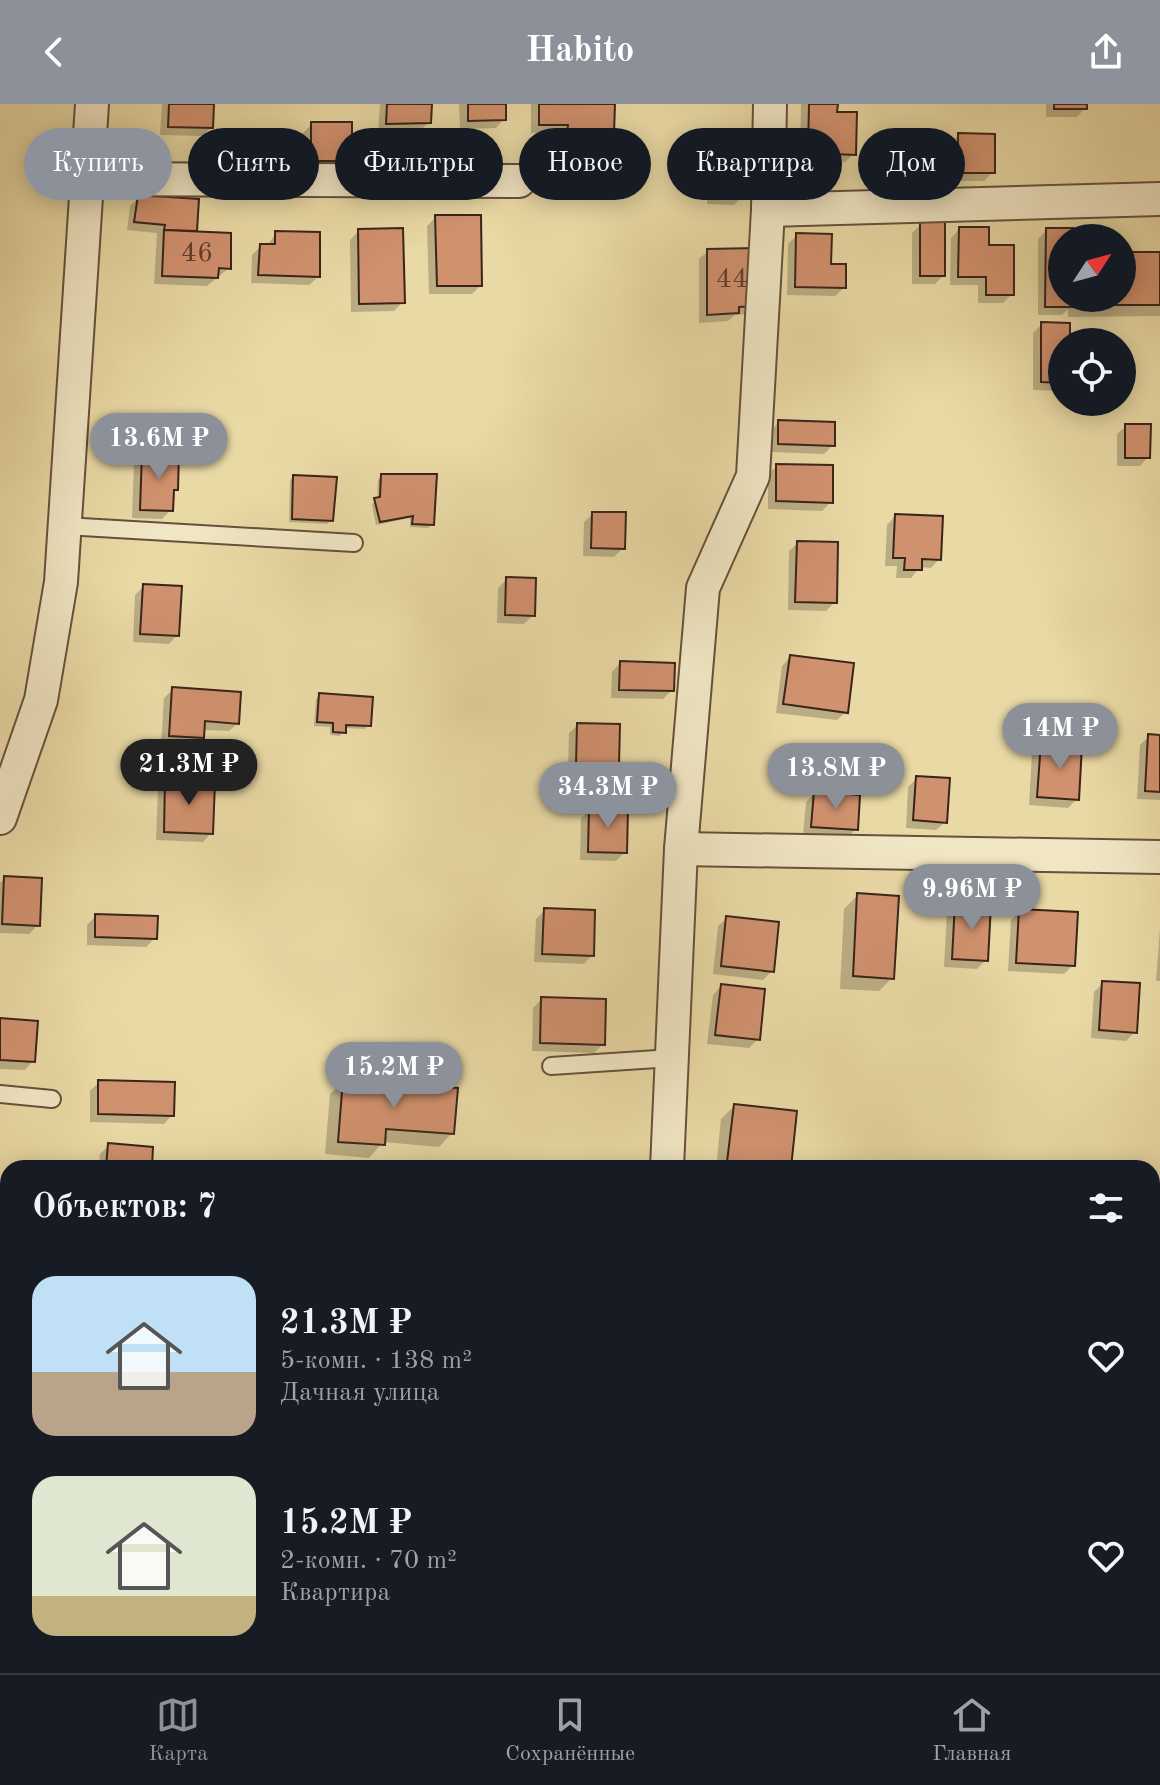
<!DOCTYPE html>
<html lang="ru">
<meta charset="utf-8">
<style>
body{margin:0;font-family:"Old Standard TT",serif;background:#20242c;color:#f1f3f6;height:100vh;display:flex;flex-direction:column;font-size:30px;white-space:nowrap}
*{box-sizing:border-box;margin:0}
p{font-size:26px;color:#9ea1a6}
.icon{flex:none;width:44px;height:44px;fill:none;stroke:currentColor;stroke-width:2;stroke-linecap:round;stroke-linejoin:round}
.map{position:relative;flex:1;overflow:hidden}
.panel{position:absolute;left:0px;top:1056px;width:1160px;height:514px;display:flex;flex-direction:column;background:#171b24;border-radius:24px 24px 0 0;box-shadow:0 4px 20px #0003}
.panel>*{flex:none}
.hud{position:absolute;left:24px;top:24px;width:1112px;height:72px;display:flex;gap:16px}
.needle{width:52px;rotate:54deg}
.controls{position:absolute;left:1048px;top:120px;display:grid;gap:16px}
.controls a{display:grid;place-items:center;width:88px;height:88px;border-radius:50%;background:#171b24;box-shadow:0 4px 20px #0003;font-size:40px}
.price{position:absolute;translate:-50% -68px;padding:0 18px;border-radius:28px;background:#8c9099;color:#fff;font-size:26px;line-height:52px;filter:drop-shadow(0 2px 4px #0008)}
.price::after{content:'';position:absolute;left:50%;top:48px;width:24px;height:18px;margin-left:-12px;background:inherit;clip-path:polygon(0 0,100% 0,50% 100%)}
.price.active{background:#222;color:#fff}
ul{padding:0;list-style:none}
li{display:flex;align-items:center;gap:24px;height:200px;padding:0 32px}
li span{display:grid;place-items:center;flex:none;width:224px;height:160px;border-radius:24px;color:#555}
li>.icon{margin-inline-start:auto}
span .icon{width:96px;height:96px;fill:#fffc;stroke-width:1}
li b{font-size:34px}
h2{display:flex;justify-content:space-between;align-items:center;height:96px;padding:0 32px;font-size:34px}
.chip{padding:0 28px;border-radius:36px;background:#171b24;box-shadow:0 4px 20px #0003;font-size:28px;line-height:72px}
.chip.active{background:#8c9099;color:#fff}
header{display:flex;justify-content:space-between;align-items:center;height:104px;padding:0 32px;background:#8c9099;color:#fff;font-size:36px;font-weight:800}
.tabs{display:flex;justify-content:space-around;align-items:center;height:112px;border-top:2px solid #363941;background:#171b24;font-size:22px;color:#9ea1a6}
.tabs a{display:grid;justify-items:center;gap:4px}
.tabs .active{color:#8c9099}
.map>svg:first-child{display:block}
.shadow{fill:#0003}
.building{fill:#d0916e;stroke:#3a241a;stroke-width:2}
.lines{fill:none;stroke-linecap:round;stroke-linejoin:round}
.service-casing{stroke:#66513d;stroke-width:20}
.minor-casing{stroke:#66513d;stroke-width:36}
.service{stroke:#f1e6c4;stroke-width:16}
.minor{stroke:#f1e6c4;stroke-width:32}
.labels{text-anchor:middle;stroke-width:7;stroke-linejoin:round;paint-order:stroke}
.number-label{font-size:28px;fill:#603f2f}
</style>
<header><svg class="icon" aria-label="back" viewBox="0 0 24 24"><path d="M15 5l-7 7 7 7"/></svg>Habito<svg class="icon" aria-label="share" viewBox="0 0 24 24"><path d="M12 15V3M7 8l5-5 5 5M5 13v7h14v-7"/></svg></header>
<div class="map">
<svg width="1160" height="1569" viewBox="0 0 1160 1569">
<rect width="100%" height="100%" fill="#e9d9a5"/>
<filter id="stains"><feTurbulence type="fractalNoise" baseFrequency=".0025" numOctaves="4"/><feColorMatrix values="0 0 0 0 .2 0 0 0 0 .09 0 0 0 0 .02 0 0 0 .5 -.17"/></filter>
<radialGradient id="worn" r=".72"><stop offset=".6" stop-color="#630" stop-opacity="0"/><stop offset="1" stop-color="#630" stop-opacity=".3"/></radialGradient>
<g class="shadow">
<path d="M 212,0 L 211,23 L 203,32 L 160,31 L 162,0 Z"/>
<path d="M 380,0 L 430,0 L 429,18 L 420,27 L 378,28 Z"/>
<path d="M 459,0 L 504,0 L 504,15 L 496,24 L 460,25 Z"/>
<path d="M 531,0 L 613,0 L 612,28 L 604,37 L 560,38 L 560,29 L 531,29 Z"/>
<path d="M 801,0 L 836,0 L 835,10 L 854,50 L 845,58 L 800,57 Z"/>
<path d="M 1046,0 L 1085,0 L 1085,4 L 1077,13 L 1046,13 Z"/>
<path d="M 312,20 L 350,56 L 341,65 L 303,65 L 303,29 Z"/>
<path d="M 959,31 L 993,68 L 984,77 L 950,77 L 950,40 Z"/>
<path d="M 239,32 L 198,75 L 196,44 L 204,35 Z"/>
<path d="M 716,55 L 743,92 L 734,101 L 707,100 L 708,64 Z"/>
<path d="M 139,93 L 196,97 L 195,129 L 229,164 L 207,182 L 154,180 L 157,129 L 127,126 L 130,102 Z"/>
<path d="M 436,113 L 480,182 L 472,190 L 429,190 L 427,122 Z"/>
<path d="M 921,120 L 943,172 L 935,180 L 912,180 L 912,129 Z"/>
<path d="M 959,125 L 1012,190 L 1003,199 L 978,199 L 978,181 L 950,181 L 951,134 Z"/>
<path d="M 1047,126 L 1071,134 L 1062,134 L 1062,194 L 1122,194 L 1122,151 L 1160,150 L 1160,212 L 1068,213 L 1068,205 L 1062,211 L 1038,211 L 1038,135 Z"/>
<path d="M 359,127 L 403,198 L 394,207 L 351,208 L 350,136 Z"/>
<path d="M 276,129 L 318,173 L 309,181 L 251,179 L 252,151 L 261,142 L 267,142 Z"/>
<path d="M 797,131 L 829,162 L 844,184 L 835,192 L 787,191 L 788,140 Z"/>
<path d="M 754,146 L 747,210 L 735,211 L 728,217 L 699,219 L 699,155 L 708,147 Z"/>
<path d="M 1042,220 L 1068,238 L 1062,238 L 1062,283 L 1059,287 L 1033,286 L 1033,229 Z"/>
<path d="M 779,318 L 833,341 L 824,350 L 770,348 L 770,327 Z"/>
<path d="M 1126,322 L 1148,353 L 1140,362 L 1117,362 L 1117,330 Z"/>
<path d="M 142,350 L 176,385 L 172,390 L 171,406 L 162,415 L 132,414 L 134,358 Z"/>
<path d="M 777,362 L 831,398 L 822,407 L 768,405 L 768,370 Z"/>
<path d="M 382,372 L 432,420 L 428,424 L 410,423 L 410,414 L 376,421 L 372,400 L 377,396 L 378,376 Z"/>
<path d="M 294,373 L 331,416 L 327,420 L 289,418 L 290,376 Z"/>
<path d="M 593,410 L 623,444 L 614,453 L 583,452 L 584,418 Z"/>
<path d="M 895,412 L 939,455 L 931,464 L 920,463 L 911,474 L 896,474 L 897,462 L 885,462 L 887,421 Z"/>
<path d="M 798,439 L 835,498 L 826,507 L 788,506 L 789,447 Z"/>
<path d="M 507,475 L 533,511 L 524,520 L 497,519 L 498,484 Z"/>
<path d="M 144,482 L 177,531 L 169,540 L 133,538 L 135,491 Z"/>
<path d="M 790,553 L 846,608 L 837,616 L 776,609 L 782,562 Z"/>
<path d="M 620,559 L 672,586 L 663,595 L 611,594 L 612,568 Z"/>
<path d="M 173,585 L 238,619 L 229,627 L 202,626 L 202,633 L 193,642 L 161,640 L 164,594 Z"/>
<path d="M 320,591 L 369,621 L 365,625 L 344,624 L 340,632 L 330,631 L 330,623 L 314,622 L 316,595 Z"/>
<path d="M 578,621 L 617,662 L 608,670 L 568,669 L 569,629 Z"/>
<path d="M 1149,632 L 1160,633 L 1160,696 L 1137,695 L 1140,641 Z"/>
<path d="M 1041,640 L 1077,695 L 1068,704 L 1029,701 L 1032,649 Z"/>
<path d="M 917,674 L 945,718 L 936,726 L 906,724 L 908,683 Z"/>
<path d="M 166,678 L 211,729 L 203,738 L 156,736 L 158,687 Z"/>
<path d="M 815,689 L 856,725 L 847,734 L 803,731 L 806,698 Z"/>
<path d="M 590,706 L 625,748 L 616,757 L 580,756 L 581,714 Z"/>
<path d="M 5,774 L 38,821 L 29,830 L 0,829 L 0,779 Z"/>
<path d="M 858,791 L 892,874 L 879,887 L 840,885 L 844,805 Z"/>
<path d="M 956,800 L 986,856 L 977,865 L 944,863 L 947,808 Z"/>
<path d="M 545,806 L 592,851 L 584,860 L 534,858 L 536,815 Z"/>
<path d="M 1020,807 L 1073,861 L 1064,870 L 1008,867 L 1011,816 Z"/>
<path d="M 96,812 L 155,834 L 146,843 L 87,841 L 87,821 Z"/>
<path d="M 727,814 L 772,867 L 763,876 L 713,870 L 718,822 Z"/>
<path d="M 1160,824 L 1160,877 L 1156,877 Z"/>
<path d="M 1103,879 L 1135,928 L 1126,937 L 1091,934 L 1094,888 Z"/>
<path d="M 721,882 L 758,935 L 749,944 L 707,940 L 713,891 Z"/>
<path d="M 542,895 L 603,940 L 594,949 L 532,947 L 533,904 Z"/>
<path d="M 0,916 L 33,957 L 25,966 L 0,965 Z"/>
<path d="M 344,977 L 452,1029 L 439,1043 L 383,1038 L 369,1054 L 325,1050 L 330,990 Z"/>
<path d="M 99,978 L 172,1011 L 164,1020 L 90,1018 L 90,987 Z"/>
<path d="M 734,1002 L 795,1009 L 789,1064 L 716,1064 L 721,1015 Z"/>
<path d="M 109,1041 L 150,1064 L 99,1064 L 100,1050 Z"/>
<path d="M 1160,1083 L 1160,1100 L 1152,1091 Z"/>
<path d="M 0,1515 L 8,1516 L 8,1562 L 16,1562 L 12,1568 L 0,1567 Z"/>
<path d="M 154,1562 L 199,1562 L 199,1569 L 153,1569 Z"/>
<path d="M 239,1562 L 287,1562 L 286,1569 L 239,1569 Z"/>
<path d="M 413,1562 L 457,1562 L 454,1569 L 413,1569 Z"/>
<path d="M 475,1562 L 535,1562 L 534,1569 L 474,1569 Z"/>
<path d="M 766,1562 L 818,1562 L 788,1569 L 768,1569 Z"/>
<path d="M 72,1566 L 96,1566 L 96,1569 L 68,1569 Z"/>
</g>
<g class="building">
<path d="M 169,0 L 214,0 L 213,24 L 168,23 Z"/>
<path d="M 387,0 L 432,0 L 431,19 L 386,20 Z"/>
<path d="M 468,0 L 506,0 L 506,16 L 468,17 Z"/>
<path d="M 539,0 L 615,0 L 614,29 L 567,30 L 568,21 L 539,21 Z"/>
<path d="M 809,0 L 838,0 L 837,8 L 857,8 L 856,51 L 808,49 Z"/>
<rect x="1054" y="0" width="33" height="5"/>
<rect x="311" y="18" width="41" height="39"/>
<path d="M 241,29 L 244,64 L 207,67 L 204,33 Z"/>
<path d="M 958,29 L 995,30 L 995,69 L 958,69 Z"/>
<path d="M 716,53 L 746,54 L 745,93 L 715,92 Z"/>
<path d="M 138,91 L 199,95 L 197,127 L 164,126 L 165,121 L 134,118 Z"/>
<path d="M 435,111 L 481,111 L 482,182 L 437,182 Z"/>
<rect x="920" y="118" width="25" height="54"/>
<path d="M 959,123 L 989,123 L 989,141 L 1014,141 L 1014,191 L 986,191 L 986,173 L 958,173 Z"/>
<path d="M 403,124 L 405,199 L 359,200 L 358,125 Z"/>
<path d="M 1046,124 L 1073,124 L 1073,134 L 1062,134 L 1062,194 L 1073,194 L 1073,203 L 1045,203 Z"/>
<path d="M 164,126 L 231,129 L 231,165 L 219,164 L 218,174 L 162,172 Z"/>
<path d="M 275,127 L 320,128 L 320,173 L 258,171 L 260,140 L 275,140 Z"/>
<path d="M 796,129 L 832,130 L 831,160 L 846,160 L 846,184 L 795,183 Z"/>
<path d="M 756,144 L 758,202 L 739,203 L 739,209 L 707,211 L 707,145 Z"/>
<path d="M 1123,148 L 1160,148 L 1160,201 L 1081,201 L 1081,194 L 1122,194 Z"/>
<path d="M 1041,218 L 1070,219 L 1070,238 L 1062,238 L 1062,279 L 1041,278 Z"/>
<path d="M 778,316 L 835,318 L 835,342 L 778,340 Z"/>
<path d="M 1125,320 L 1151,320 L 1150,354 L 1125,354 Z"/>
<path d="M 142,348 L 179,349 L 178,386 L 174,386 L 173,407 L 140,406 Z"/>
<path d="M 776,360 L 833,361 L 833,399 L 776,397 Z"/>
<path d="M 381,370 L 437,370 L 434,421 L 412,420 L 413,412 L 380,418 L 374,394 L 380,393 Z"/>
<path d="M 293,371 L 337,373 L 333,417 L 292,415 Z"/>
<path d="M 592,408 L 626,408 L 625,445 L 591,444 Z"/>
<path d="M 895,410 L 943,412 L 941,456 L 922,455 L 922,466 L 904,466 L 905,454 L 893,454 Z"/>
<path d="M 797,437 L 838,438 L 837,499 L 795,498 Z"/>
<path d="M 506,473 L 536,474 L 535,512 L 505,511 Z"/>
<path d="M 143,480 L 182,482 L 179,532 L 140,530 Z"/>
<path d="M 790,551 L 854,559 L 848,609 L 783,600 Z"/>
<path d="M 620,557 L 675,559 L 674,587 L 619,586 Z"/>
<path d="M 172,583 L 241,588 L 239,620 L 205,617 L 204,634 L 169,632 Z"/>
<path d="M 319,589 L 373,593 L 371,622 L 346,621 L 346,629 L 333,628 L 333,619 L 317,618 Z"/>
<path d="M 577,619 L 620,620 L 619,662 L 576,661 Z"/>
<path d="M 1148,630 L 1160,631 L 1160,688 L 1145,687 Z"/>
<path d="M 1041,638 L 1082,641 L 1079,696 L 1037,693 Z"/>
<path d="M 916,672 L 950,674 L 947,719 L 913,716 Z"/>
<path d="M 165,676 L 215,678 L 213,730 L 164,728 Z"/>
<path d="M 814,687 L 860,691 L 858,726 L 811,723 Z"/>
<path d="M 589,703 L 628,705 L 627,749 L 588,748 Z"/>
<path d="M 4,772 L 42,774 L 40,822 L 2,820 Z"/>
<path d="M 857,789 L 899,792 L 894,875 L 853,872 Z"/>
<path d="M 955,798 L 991,800 L 988,857 L 952,855 Z"/>
<path d="M 544,804 L 595,806 L 594,852 L 542,850 Z"/>
<path d="M 1019,805 L 1078,808 L 1075,862 L 1016,859 Z"/>
<path d="M 95,810 L 158,812 L 157,835 L 95,833 Z"/>
<path d="M 726,812 L 779,818 L 774,868 L 721,862 Z"/>
<path d="M 1102,877 L 1140,879 L 1137,929 L 1099,926 Z"/>
<path d="M 721,880 L 765,885 L 760,936 L 715,931 Z"/>
<path d="M 541,893 L 606,895 L 605,941 L 540,939 Z"/>
<path d="M 0,914 L 38,917 L 35,958 L 0,956 Z"/>
<path d="M 343,975 L 458,984 L 454,1030 L 386,1025 L 385,1041 L 338,1038 Z"/>
<path d="M 98,976 L 175,978 L 174,1012 L 98,1010 Z"/>
<path d="M 734,1000 L 797,1007 L 791,1064 L 727,1058 Z"/>
<path d="M 108,1039 L 153,1043 L 152,1064 L 106,1064 Z"/>
<path d="M 0,1513 L 8,1514 L 8,1562 L 18,1562 L 18,1565 L 0,1564 Z"/>
<path d="M 167,1562 L 201,1562 L 201,1569 L 170,1569 L 171,1562 Z"/>
<path d="M 247,1562 L 289,1562 L 288,1569 L 246,1569 Z"/>
<rect x="308" y="1562" width="35" height="7"/>
<path d="M 482,1562 L 537,1562 L 536,1569 L 481,1569 Z"/>
</g>
<g class="lines">
<defs>
<g id="service">
<path d="M 65,422 L 354,439"/>
<path d="M 551,962 L 672,954"/>
<path d="M 0,990 L 52,995"/>
</g>
<g id="minor">
<path d="M 88,75 L 519,77"/>
<path d="M 768,106 L 1160,95"/>
<path d="M 0,714 L 41,596 L 61,478 L 92,0"/>
<path d="M 681,745 L 1160,753"/>
<path d="M 667,1064 L 681,745 L 703,484 L 753,372 L 768,106 L 770,0"/>
<path d="M 0,1195 L 8,1195"/>
<path d="M 1152,1196 L 1160,1196"/>
<path d="M 978,1569 L 998,1562"/>
</g>
</defs>
<use href="#service" class="service-casing"/>
<use href="#minor" class="minor-casing"/>
<use href="#service" class="service"/>
<use href="#minor" class="minor"/>
</g>
<g class="labels">
<g class="number-label">
<text x="197" y="157">46</text>
<text x="732" y="183">44</text>
</g>
</g>
<rect width="100%" height="100%" filter="url(#stains)"/>
<rect width="100%" height="100%" fill="url(#worn)"/>
</svg>
<div class="controls">
<a><svg class="needle" viewBox="-14 -14 28 28"><path d="M0-13l5 13h-10z" fill="#e53935"/><path d="M0 13l5-13h-10z" fill="#9ea1a6"/></svg></a>
<a><svg class="icon" aria-label="locate" viewBox="0 0 24 24"><circle cx="12" cy="12" r="6"/><path d="M12 2v4M12 18v4M2 12h4M18 12h4"/></svg></a>
</div>
<b class="price" style="left:159px;top:377px">13.6M ₽</b>
<b class="price" style="left:1060px;top:667px">14M ₽</b>
<b class="price active" style="left:189px;top:703px">21.3M ₽</b>
<b class="price" style="left:836px;top:707px">13.8M ₽</b>
<b class="price" style="left:608px;top:726px">34.3M ₽</b>
<b class="price" style="left:972px;top:828px">9.96M ₽</b>
<b class="price" style="left:394px;top:1006px">15.2M ₽</b>
<div class="hud">
<a class="chip active">Купить</a>
<a class="chip">Снять</a>
<a class="chip">Фильтры</a>
<a class="chip">Новое</a>
<a class="chip">Квартира</a>
<a class="chip">Дом</a>
</div>
<section class="panel">
<h2>Объектов: 7<svg class="icon" aria-label="filters" viewBox="0 0 24 24"><path d="M4 7h16M4 17h16"/><circle cx="9" cy="7" r="2"/><circle cx="15" cy="17" r="2"/></svg></h2>
<ul>
<li><span style="background:linear-gradient(#bfe0f5 60%,#b9a48a 0)"><svg class="icon" aria-label="home" viewBox="0 0 24 24"><path d="M3 11l9-7 9 7M6 9v11h12V9"/></svg></span><div><b>21.3M ₽</b><p>5-комн. · 138 m²</p><p>Дачная улица</p></div><svg class="icon" aria-label="heart" viewBox="0 0 24 24"><path d="M12 20l-8-8c-3-5 5-10 8-4 3-6 11-1 8 4z"/></svg></li>
<li><span style="background:linear-gradient(#dfe7d0 75%,#c2b280 0)"><svg class="icon" aria-label="home" viewBox="0 0 24 24"><path d="M3 11l9-7 9 7M6 9v11h12V9"/></svg></span><div><b>15.2M ₽</b><p>2-комн. · 70 m²</p><p>Квартира</p></div><svg class="icon" aria-label="heart" viewBox="0 0 24 24"><path d="M12 20l-8-8c-3-5 5-10 8-4 3-6 11-1 8 4z"/></svg></li>
</ul>
</section>
</div>
<nav class="tabs">
<a class="active"><svg class="icon" aria-label="map" viewBox="0 0 24 24"><path d="M3 6l6-2 6 2 6-2v14l-6 2-6-2-6 2zM9 4v14M15 6v14"/></svg>Карта</a>
<a><svg class="icon" aria-label="saved" viewBox="0 0 24 24"><path d="M7 4h10v16l-5-4-5 4z"/></svg>Сохранённые</a>
<a><svg class="icon" aria-label="home" viewBox="0 0 24 24"><path d="M3 11l9-7 9 7M6 9v11h12V9"/></svg>Главная</a>
</nav>
